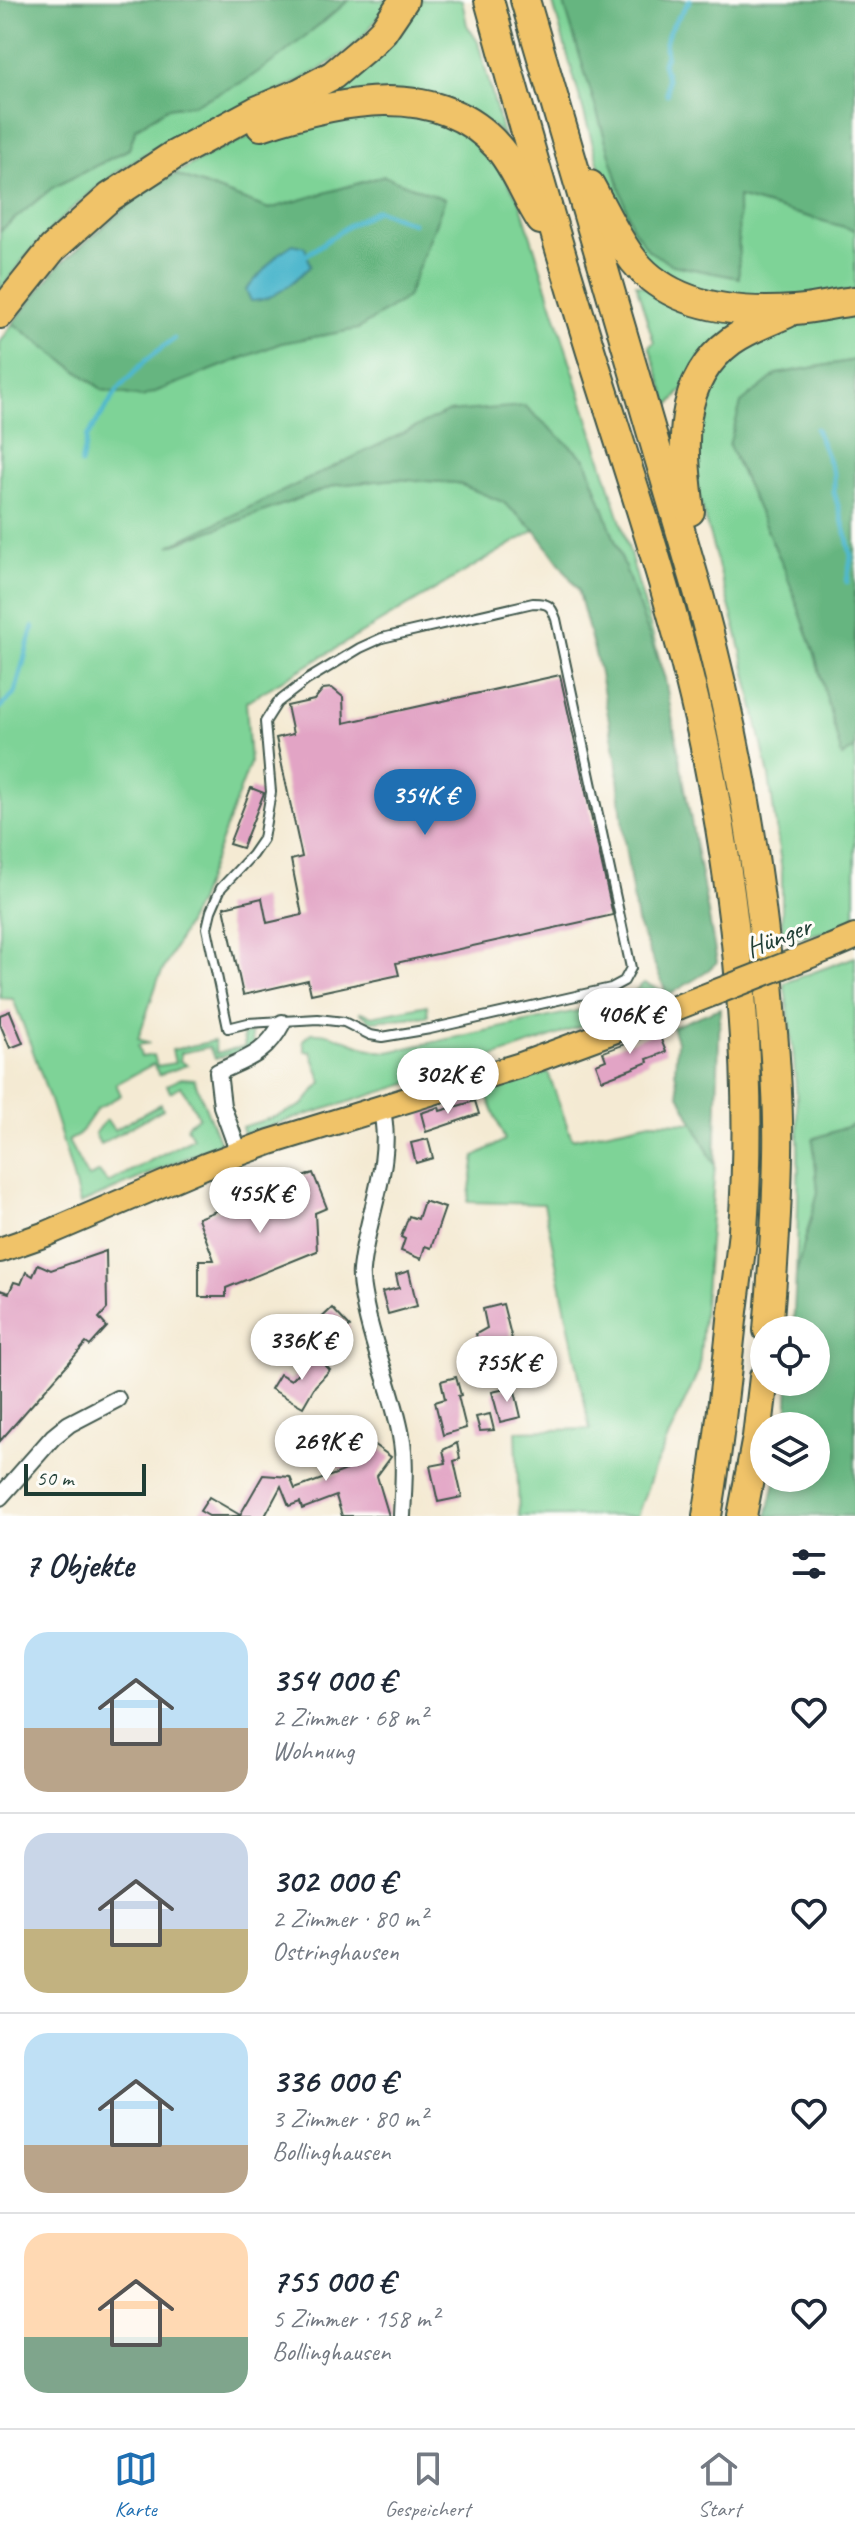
<!DOCTYPE html>
<html lang="de">
<meta charset="utf-8">
<style>
body{margin:0;font-family:Caveat,sans-serif;background:#f6f6f7;color:#1f2937;height:100vh;display:flex;flex-direction:column;font-size:30px;white-space:nowrap}
*{box-sizing:border-box;margin:0}
p{font-size:26px;color:#747a83}
.icon{flex:none;width:44px;height:44px;fill:none;stroke:currentColor;stroke-width:2;stroke-linecap:round;stroke-linejoin:round}
.map{position:relative;height:1516px;overflow:hidden}
.panel{display:flex;flex-direction:column;background:#fff;flex:1}
.panel>*{flex:none}
.controls{position:absolute;left:750px;top:1316px;display:grid;gap:16px}
.controls a{display:grid;place-items:center;width:80px;height:80px;border-radius:50%;background:#fff;box-shadow:0 4px 12px #0003;font-size:40px}
.scale{position:absolute;left:24px;bottom:20px;width:122px;box-sizing:border-box;padding-left:8px;border:4px solid #1f3d34;border-top:0;font-size:22px;line-height:28px;white-space:nowrap;color:#1f3d34;-webkit-text-stroke:6px #fdfcf7;paint-order:stroke}
.price{position:absolute;translate:-50% -68px;padding:0 18px;border-radius:28px;background:#fff;color:#222;font-size:26px;line-height:52px;filter:drop-shadow(0 2px 4px #0008)}
.price::after{content:'';position:absolute;left:50%;top:48px;width:24px;height:18px;margin-left:-12px;background:inherit;clip-path:polygon(0 0,100% 0,50% 100%)}
.price.current{background:#1f6fb2;color:#fff}
ul{padding:0;list-style:none}
li{display:flex;align-items:center;gap:24px;height:200px;padding:0 24px}
li+li{border-top:2px solid #e0e1e3}
li span{display:grid;place-items:center;flex:none;width:224px;height:160px;border-radius:24px;color:#555}
li>.icon{margin-inline-start:auto}
span .icon{width:96px;height:96px;fill:#fffc;stroke-width:1}
li b{font-size:34px}
h2{display:flex;justify-content:space-between;align-items:center;height:96px;padding:0 24px;font-size:34px}
.tabs{display:flex;justify-content:space-around;align-items:center;height:112px;border-top:2px solid #e0e1e3;background:#fff;font-size:22px;color:#747a83}
.tabs a{display:grid;justify-items:center;gap:4px}
.tabs .current{color:#1f6fb2}
.map>svg:first-child{display:block}
.green{fill:#7ed397;stroke:#4e8866;stroke-width:2}
.forest{fill:#66b580;stroke:#42795a;stroke-width:2}
.water{fill:#4fb8cd;stroke:#377a80;stroke-width:2}
.lines{fill:none;stroke-linecap:round;stroke-linejoin:round}
.stream{stroke:#4fb8cd;stroke-width:5}
.building{fill:#e2a4c5}
.lane-casing{stroke:#3f574c;stroke-width:12}
.street-casing{stroke:#3f574c;stroke-width:20}
.primary-casing{stroke:#3f574c;stroke-width:28}
.highway-casing{stroke:#3f574c;stroke-width:32}
.lane{stroke:#fff;stroke-width:8}
.street{stroke:#fff;stroke-width:16}
.primary{stroke:#f0c369;stroke-width:24}
.highway{stroke:#f0c369;stroke-width:28}
.primary-bridge-casing{stroke:#3f574c;stroke-width:28;stroke-linecap:butt}
.primary-bridge{stroke:#f0c369;stroke-width:24}
.labels{text-anchor:middle;stroke-width:6;stroke-linejoin:round;paint-order:stroke}
.street-label{font-size:28px;fill:#1f3d34;stroke:#fdfcf7}
</style>
<div class="map">
<svg width="855" height="1516" viewBox="0 0 855 1516">
<rect width="100%" height="100%" fill="#fdfcf7"/>
<filter id="ink" filterUnits="userSpaceOnUse"><feTurbulence type="fractalNoise" baseFrequency=".0125" numOctaves="2"/><feDisplacementMap in="SourceGraphic" scale="16" xChannelSelector="R" yChannelSelector="G"/><feConvolveMatrix kernelMatrix="1 2 1 2 8 2 1 2 1" color-interpolation-filters="sRGB"/></filter>
<filter id="wash" filterUnits="userSpaceOnUse"><feTurbulence type="fractalNoise" baseFrequency=".006" numOctaves="4" result="noise"/><feDisplacementMap in="SourceGraphic" scale="32" xChannelSelector="R" yChannelSelector="G"/><feGaussianBlur stdDeviation="1.8" result="paint"/><feColorMatrix in="noise" values="0 0 0 0 0 0 0 0 0 0 0 0 0 0 0 0 0 1.4 0 .05"/><feComposite in="paint" operator="in"/></filter>
<g filter="url(#wash)">
<rect width="100%" height="100%" fill="#f4ead3"/>
<g class="green">
<path d="M 349,0 L 391,0 C 380,14 369,31 356,43 C 301,92 225,109 162,144 C 99,178 40,232 0,291 L 0,231 L 52,188 L 129,149 L 136,129 L 167,108 L 195,104 L 324,22 Z"/>
<path d="M 414,0 L 462,0 L 467,25 L 478,42 L 504,138 L 493,126 L 308,105 Z"/>
<path d="M 552,0 L 563,0 L 632,227 L 649,251 L 737,197 L 855,230 L 855,290 L 786,301 L 706,296 L 645,261 L 609,201 Z"/>
<path d="M 428,113 L 487,148 L 520,202 L 624,532 L 665,679 L 586,460 L 524,406 L 180,542 L 336,485 L 396,479 L 457,483 L 503,502 L 535,530 L 246,702 L 250,763 L 198,902 L 158,980 L 138,1039 L 150,1043 L 138,1045 L 141,1057 L 154,1055 L 157,1066 L 175,1063 L 172,1050 L 214,1041 L 216,1053 L 245,1047 L 243,1035 L 251,1033 L 253,1045 C 243,1053 227,1056 215,1058 L 209,1047 L 181,1053 L 180,1061 L 187,1065 L 159,1075 L 153,1064 L 116,1084 L 121,1095 L 97,1109 L 79,1135 L 68,1141 L 88,1178 L 99,1172 L 108,1183 L 193,1138 L 187,1127 L 188,1124 L 199,1117 L 181,1086 L 170,1092 L 167,1085 L 181,1078 L 194,1079 L 220,1143 L 80,1204 C 62,1134 40,1066 13,999 L 0,998 L 0,343 L 13,323 L 103,390 L 142,397 L 281,343 L 358,329 L 384,176 L 269,209 L 174,174 L 218,150 L 246,138 L 280,127 L 334,114 Z"/>
<path d="M 636,284 L 744,318 L 669,406 L 649,346 L 654,343 Z"/>
<path d="M 855,313 L 855,360 L 777,374 L 729,445 L 785,570 L 815,654 L 842,756 L 855,748 L 855,920 L 830,931 L 782,940 L 782,872 L 769,776 L 738,637 L 699,497 L 694,465 L 704,389 L 732,353 L 781,324 Z"/>
<path d="M 855,957 L 855,1124 L 813,1139 L 818,1192 L 796,1274 C 800,1176 801,1080 784,983 Z"/>
<path d="M 644,983 L 666,992 C 529,1052 386,1089 244,1134 L 242,1127 L 278,1116 L 303,1105 L 322,1082 L 311,1052 L 305,1051 L 303,1040 L 311,1033 C 339,1031 361,1051 388,1052 L 609,1004 L 628,997 Z"/>
<path d="M 427,1005 L 428,1016 L 371,1021 L 360,1013 L 361,1012 L 372,1016 Z"/>
<path d="M 548,1072 L 572,1139 L 651,1122 L 694,1123 L 715,1165 L 699,1370 L 654,1469 L 637,1516 L 519,1516 L 516,1431 L 590,1429 L 544,1204 L 468,1202 L 475,1156 L 505,1140 L 485,1091 Z"/>
<path d="M 161,1104 L 163,1109 L 100,1144 L 95,1134 L 105,1121 L 107,1120 L 114,1130 Z"/>
</g>
<g class="forest">
<path d="M 0,0 L 349,0 L 281,56 L 245,81 L 195,104 L 167,108 L 136,128 L 129,149 L 52,188 L 0,231 Z"/>
<path d="M 563,0 L 855,0 L 855,230 L 738,197 L 739,278 L 673,265 L 649,251 L 632,227 Z"/>
<path d="M 174,174 L 269,209 L 384,176 L 445,199 L 407,297 L 358,329 L 281,343 L 142,397 L 103,390 L 13,323 L 59,265 L 138,197 Z"/>
<path d="M 855,360 L 855,748 L 842,757 L 815,654 L 785,570 L 729,445 L 741,403 L 777,374 Z"/>
<path d="M 525,406 L 586,460 L 665,679 L 717,962 L 705,973 L 671,994 L 666,992 L 637,922 L 624,840 L 616,756 L 599,669 L 578,589 L 535,530 L 503,502 L 457,483 L 396,479 L 336,485 L 169,546 L 447,412 Z"/>
<path d="M 720,1008 L 715,1165 L 679,1095 L 675,1071 L 677,1041 L 672,1027 Z"/>
<path d="M 855,1124 L 855,1516 L 767,1516 L 776,1478 L 816,1478 L 816,1426 L 787,1426 L 789,1382 L 816,1382 L 816,1330 L 793,1330 L 796,1274 L 818,1192 L 813,1139 Z"/>
</g>
<path class="water" d="M 293,244 L 305,247 L 310,266 C 295,281 273,302 251,301 L 246,290 L 278,254 Z"/>
<g class="lines">
<g class="stream">
<path d="M 667,94 L 667,79 L 663,63 L 666,55 C 661,33 680,17 690,0"/>
<path d="M 305,256 L 348,226 L 377,210 L 413,223"/>
<path d="M 816,429 L 834,474 L 834,492 L 847,537 L 851,557 L 847,582"/>
<path d="M 81,464 L 87,437 L 119,388 L 146,360 L 174,339"/>
<path d="M 0,708 L 15,693 L 33,627"/>
</g>
</g>
<g id="blocks">
<g class="building">
<path d="M 560,675 L 613,915 L 396,963 L 399,975 L 311,994 L 308,980 L 243,995 L 224,907 L 262,898 L 267,923 L 302,915 L 291,860 L 302,857 L 276,738 L 293,734 L 287,706 L 314,700 L 323,689 L 332,688 L 343,697 L 344,723 Z"/>
<path d="M 251,788 L 264,793 L 242,848 L 229,844 Z"/>
<path d="M 10,1011 L 23,1043 L 10,1048 L 0,1024 L 0,1015 Z"/>
<path d="M 658,1032 L 666,1052 L 647,1059 L 648,1062 L 631,1069 L 602,1080 L 596,1064 L 606,1060 L 603,1052 Z"/>
<path d="M 475,1101 L 479,1114 L 426,1132 L 421,1113 L 439,1107 L 440,1111 Z"/>
<path d="M 428,1139 L 433,1158 L 416,1163 L 411,1143 Z"/>
<path d="M 313,1173 L 327,1208 L 315,1213 L 317,1251 L 226,1288 L 226,1297 L 199,1297 L 199,1260 L 214,1260 L 198,1218 Z"/>
<path d="M 424,1201 L 445,1208 L 431,1248 L 425,1246 L 421,1259 L 401,1251 L 405,1239 L 401,1237 L 409,1216 L 418,1219 Z"/>
<path d="M 106,1251 L 107,1309 L 99,1318 L 107,1327 L 90,1346 L 86,1343 L 0,1441 L 0,1290 L 9,1293 L 14,1282 L 21,1284 L 26,1272 L 33,1276 L 38,1264 L 51,1270 Z"/>
<path d="M 409,1271 L 417,1306 L 388,1314 L 382,1292 L 399,1288 L 396,1275 Z"/>
<path d="M 503,1304 L 518,1363 L 522,1362 L 526,1380 L 507,1384 L 502,1362 L 484,1366 L 476,1334 L 487,1328 L 483,1309 Z"/>
<path d="M 332,1308 L 350,1327 L 330,1345 L 312,1327 Z"/>
<path d="M 315,1355 L 330,1370 L 315,1386 L 303,1407 L 271,1389 L 280,1374 L 291,1380 Z"/>
<path d="M 456,1377 L 461,1395 L 458,1396 L 466,1428 L 443,1435 L 435,1402 L 445,1399 L 441,1381 Z"/>
<path d="M 514,1387 L 521,1417 L 500,1422 L 492,1392 Z"/>
<path d="M 490,1414 L 494,1430 L 480,1431 L 476,1417 Z"/>
<path d="M 345,1424 L 391,1457 L 377,1476 L 389,1516 L 342,1516 L 336,1496 L 302,1509 L 300,1502 L 289,1506 L 281,1486 L 265,1516 L 209,1516 L 200,1511 L 209,1497 L 240,1515 L 263,1475 L 290,1477 L 295,1489 L 344,1471 L 321,1454 Z"/>
<path d="M 457,1443 L 460,1459 L 454,1461 L 462,1497 L 438,1502 L 430,1466 L 446,1463 L 443,1450 Z"/>
</g>
</g>
</g>
<g filter="url(#ink)">
<use href="#blocks" fill-opacity="0" stroke="#3f574c" stroke-width="2"/>
<g class="lines">
<defs>
<path id="lane" d="M 533,603 C 548,603 551,605 556,619 L 631,968 L 624,981 L 611,988 L 430,1029 L 382,1037 L 370,1035 L 344,1022 L 318,1019 L 248,1023 L 228,1028 L 207,928 L 211,911 L 221,888 L 252,855 L 263,839 L 271,792 L 265,722 L 277,703 L 307,680 L 360,648 L 382,638 Z"/>
<g id="street">
<path d="M 381,1107 C 395,1161 366,1216 361,1270 C 360,1280 362,1290 364,1300 C 372,1347 393,1390 401,1436 C 406,1462 403,1490 402,1516"/>
<path d="M 239,1153 L 222,1106 L 218,1072 C 248,1058 266,1054 282,1023"/>
<path d="M 0,1497 L 53,1437 L 69,1424 L 117,1399"/>
</g>
<g id="primary">
<path d="M 829,948 L 855,937"/>
<path d="M 0,1250 L 46,1234 L 205,1166 L 270,1142 L 521,1065 L 678,1007"/>
</g>
<g id="highway">
<path d="M 489,0 C 521,118 555,235 591,352 C 633,486 679,619 707,757 C 738,911 754,1073 743,1230 C 740,1263 734,1297 731,1330 C 724,1393 718,1454 707,1516"/>
<path d="M 525,0 L 698,591 C 736,732 762,875 772,1021 C 776,1065 779,1110 778,1154 C 777,1213 773,1272 768,1330"/>
<path d="M 261,126 C 337,101 436,78 497,146 C 516,167 525,196 541,220"/>
<path d="M 590,185 C 604,210 616,238 634,261 C 672,308 737,314 794,310 C 814,309 835,303 855,301"/>
<path d="M 0,314 L 52,249 L 110,197 L 174,155 L 256,111 L 299,93 L 333,75 L 371,43 L 383,31 L 404,0"/>
<path d="M 690,511 C 683,450 674,383 731,341 C 748,329 768,322 786,314"/>
<path d="M 742,1516 L 757,1437 L 764,1377"/>
</g>
</defs>
<use href="#lane" class="lane-casing"/>
<use href="#street" class="street-casing"/>
<use href="#primary" class="primary-casing"/>
<use href="#highway" class="highway-casing"/>
<use href="#lane" class="lane"/>
<use href="#street" class="street"/>
<use href="#primary" class="primary"/>
<use href="#highway" class="highway"/>
<defs>
<path id="primary-bridge" d="M 678,1007 L 829,948"/>
</defs>
<use href="#primary-bridge" class="primary-bridge-casing"/>
<use href="#primary-bridge" class="primary-bridge"/>
</g>
</g>
<g class="labels">
<g class="street-label">
<text transform="translate(778 936) rotate(-21)" y="10">Hünger</text>
</g>
</g>
</svg>
<div class="controls">
<a><svg class="icon" aria-label="locate" viewBox="0 0 24 24"><circle cx="12" cy="12" r="6"/><path d="M12 2v4M12 18v4M2 12h4M18 12h4"/></svg></a>
<a><svg class="icon" aria-label="layers" viewBox="0 0 24 24"><path d="M12 4l9 5-9 5-9-5zM3 14l9 5 9-5"/></svg></a>
</div>
<div class="scale">50 m</div>
<b class="price current" style="left:425px;top:837px">354K €</b>
<b class="price" style="left:630px;top:1056px">406K €</b>
<b class="price" style="left:448px;top:1116px">302K €</b>
<b class="price" style="left:260px;top:1235px">455K €</b>
<b class="price" style="left:302px;top:1382px">336K €</b>
<b class="price" style="left:507px;top:1404px">755K €</b>
<b class="price" style="left:326px;top:1483px">269K €</b>
</div>
<section class="panel">
<h2>7 Objekte<svg class="icon" aria-label="filters" viewBox="0 0 24 24"><path d="M4 7h16M4 17h16"/><circle cx="9" cy="7" r="2"/><circle cx="15" cy="17" r="2"/></svg></h2>
<ul>
<li><span style="background:linear-gradient(#bfe0f5 60%,#b9a48a 0)"><svg class="icon" aria-label="home" viewBox="0 0 24 24"><path d="M3 11l9-7 9 7M6 9v11h12V9"/></svg></span><div><b>354 000 €</b><p>2 Zimmer · 68 m²</p><p>Wohnung</p></div><svg class="icon" aria-label="heart" viewBox="0 0 24 24"><path d="M12 20l-8-8c-3-5 5-10 8-4 3-6 11-1 8 4z"/></svg></li>
<li><span style="background:linear-gradient(#c9d6e8 60%,#c2b280 0)"><svg class="icon" aria-label="home" viewBox="0 0 24 24"><path d="M3 11l9-7 9 7M6 9v11h12V9"/></svg></span><div><b>302 000 €</b><p>2 Zimmer · 80 m²</p><p>Ostringhausen</p></div><svg class="icon" aria-label="heart" viewBox="0 0 24 24"><path d="M12 20l-8-8c-3-5 5-10 8-4 3-6 11-1 8 4z"/></svg></li>
<li><span style="background:linear-gradient(#bfe0f5 70%,#b9a48a 0)"><svg class="icon" aria-label="home" viewBox="0 0 24 24"><path d="M3 11l9-7 9 7M6 9v11h12V9"/></svg></span><div><b>336 000 €</b><p>3 Zimmer · 80 m²</p><p>Bollinghausen</p></div><svg class="icon" aria-label="heart" viewBox="0 0 24 24"><path d="M12 20l-8-8c-3-5 5-10 8-4 3-6 11-1 8 4z"/></svg></li>
<li><span style="background:linear-gradient(#ffd9b3 65%,#7fa58c 0)"><svg class="icon" aria-label="home" viewBox="0 0 24 24"><path d="M3 11l9-7 9 7M6 9v11h12V9"/></svg></span><div><b>755 000 €</b><p>5 Zimmer · 158 m²</p><p>Bollinghausen</p></div><svg class="icon" aria-label="heart" viewBox="0 0 24 24"><path d="M12 20l-8-8c-3-5 5-10 8-4 3-6 11-1 8 4z"/></svg></li>
</ul>
</section>
<nav class="tabs">
<a class="current"><svg class="icon" aria-label="map" viewBox="0 0 24 24"><path d="M3 6l6-2 6 2 6-2v14l-6 2-6-2-6 2zM9 4v14M15 6v14"/></svg>Karte</a>
<a><svg class="icon" aria-label="saved" viewBox="0 0 24 24"><path d="M7 4h10v16l-5-4-5 4z"/></svg>Gespeichert</a>
<a><svg class="icon" aria-label="home" viewBox="0 0 24 24"><path d="M3 11l9-7 9 7M6 9v11h12V9"/></svg>Start</a>
</nav>
